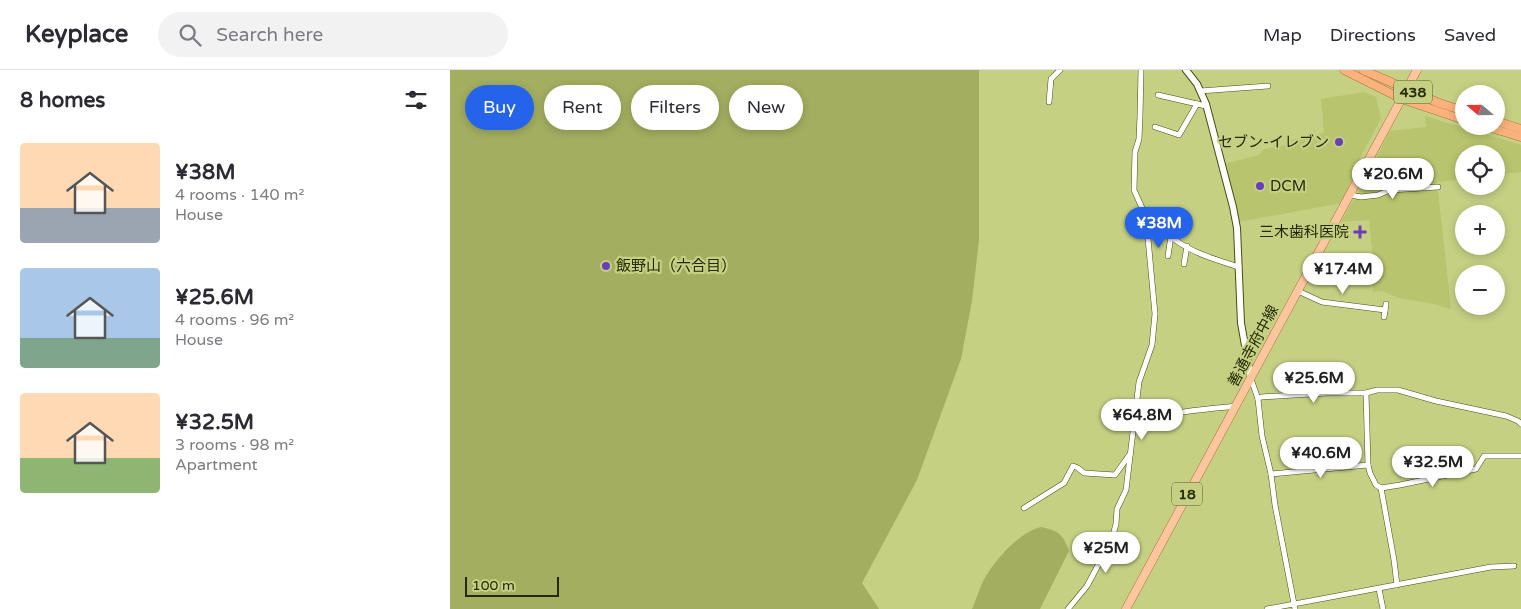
<!DOCTYPE html>
<meta charset="utf-8">
<style>
body{margin:0;font-family:"Varela Round","Noto Sans JP",sans-serif;background:#f2f2f3;color:#2b2b33;height:100vh;display:flex;flex-direction:column;font-size:19px;white-space:nowrap}
*{box-sizing:border-box;margin:0}
p{font-size:16px;color:#7c7c81}
.icon{flex:none;width:28px;height:28px;fill:none;stroke:currentColor;stroke-width:2;stroke-linecap:round;stroke-linejoin:round}
.map{position:relative;flex:1;overflow:hidden}
.sheet{display:flex;flex-direction:column;background:#fff;width:450px}
.sheet>*{flex:none}
.guide{position:absolute;left:15px;top:15px;width:475px;height:45px;display:flex;gap:10px}
.needle{width:32px;rotate:290deg}
.tools{position:absolute;left:1005px;top:15px;display:grid;gap:10px}
.tools a{display:grid;place-items:center;width:50px;height:50px;border-radius:50%;background:#fff;box-shadow:0 2px 8px #0003;font-size:25px}
.scale{position:absolute;left:15px;bottom:12px;width:94px;box-sizing:border-box;padding-left:5px;border:2px solid #252908;border-top:0;font-size:14px;line-height:18px;white-space:nowrap;color:#252908;-webkit-text-stroke:4px #c5d083;paint-order:stroke}
.price{position:absolute;translate:-50% -42px;padding:0 11px;border-radius:18px;background:#fff;color:#222;font-size:16px;line-height:32px;filter:drop-shadow(0 1px 2px #0008)}
.price::after{content:'';position:absolute;left:50%;top:30px;width:15px;height:11px;margin-left:-8px;background:inherit;clip-path:polygon(0 0,100% 0,50% 100%)}
.price.active{background:#2563eb;color:#fff}
ul{padding:0;list-style:none}
li{display:flex;align-items:center;gap:15px;height:125px;padding:0 20px}
li span{display:grid;place-items:center;flex:none;width:140px;height:100px;border-radius:5px;color:#555}
li>.icon{margin-inline-start:auto}
span .icon{width:60px;height:60px;fill:#fffc;stroke-width:1}
li b{font-size:21px}
h2{display:flex;justify-content:space-between;align-items:center;height:60px;padding:0 20px;font-size:21px}
.tag{padding:0 18px;border-radius:22px;background:#fff;box-shadow:0 2px 8px #0003;font-size:18px;line-height:45px}
.tag.active{background:#2563eb;color:#fff}
header{display:flex;align-items:center;gap:30px;box-sizing:border-box;height:70px;padding:0 25px;background:#fff;border-bottom:1px solid #e1e1e2}
header strong{font-size:24px}
nav{display:flex;gap:28px;margin-inline-start:auto;font-size:18px}
.search{width:350px;height:45px;background:#f2f2f3;display:flex;align-items:center;gap:12px;box-sizing:border-box;padding:0 18px;border-radius:28px;color:#7c7c81;font-size:19px}
main{display:flex;flex:1;min-height:0}
.map>svg:first-child{display:block}
.built{fill:#b8c46e}
.green{fill:#a3ae60}
.lines{fill:none;stroke-linecap:round;stroke-linejoin:round}
.minor-casing{stroke:#474e12;stroke-width:6}
.tertiary-casing{stroke:#474e12;stroke-width:8}
.primary-casing{stroke:#af753e;stroke-width:9}
.trunk-casing{stroke:#af753e;stroke-width:9}
.minor{stroke:#fff;stroke-width:5}
.tertiary{stroke:#fff;stroke-width:6}
.primary{stroke:#fbc59d;stroke-width:8}
.trunk{stroke:#fab27c;stroke-width:8}
.poi-dot{fill:#6a3eb6;stroke:#c5d083;stroke-width:2}
.labels{text-anchor:middle;stroke-width:4.5;stroke-linejoin:round;paint-order:stroke}
.shield{fill:#c5d083;stroke:#555b2d;stroke-width:1}
.shield-label{font-size:14px;font-weight:bold;fill:#252908}
.poi-label{font-size:15px;fill:#252908;stroke:#c5d083;text-anchor:end}
.street-label{font-size:15px;fill:#252908;stroke:#c5d083}
</style>
<header>
<strong>Keyplace</strong>
<div class="search"><svg class="icon" aria-label="search" viewBox="0 0 24 24"><circle cx="10" cy="10" r="6"/><path d="M15 15l6 6"/></svg>Search here</div>
<nav><a>Map</a><a>Directions</a><a>Saved</a></nav>
</header>
<main>
<section class="sheet">
<h2>8 homes<svg class="icon" aria-label="filters" viewBox="0 0 24 24"><path d="M4 7h16M4 17h16"/><circle cx="9" cy="7" r="2"/><circle cx="15" cy="17" r="2"/></svg></h2>
<ul>
<li><span style="background:linear-gradient(#ffd9b3 65%,#9aa5b1 0)"><svg class="icon" aria-label="home" viewBox="0 0 24 24"><path d="M3 11l9-7 9 7M6 9v11h12V9"/></svg></span><div><b>¥38M</b><p>4 rooms · 140 m²</p><p>House</p></div></li>
<li><span style="background:linear-gradient(#a9c7e8 70%,#7fa58c 0)"><svg class="icon" aria-label="home" viewBox="0 0 24 24"><path d="M3 11l9-7 9 7M6 9v11h12V9"/></svg></span><div><b>¥25.6M</b><p>4 rooms · 96 m²</p><p>House</p></div></li>
<li><span style="background:linear-gradient(#ffd9b3 65%,#8fb573 0)"><svg class="icon" aria-label="home" viewBox="0 0 24 24"><path d="M3 11l9-7 9 7M6 9v11h12V9"/></svg></span><div><b>¥32.5M</b><p>3 rooms · 98 m²</p><p>Apartment</p></div></li>
</ul>
</section>
<div class="map">
<svg width="1071" height="539" viewBox="0 0 1071 539">
<rect width="100%" height="100%" fill="#c5d083"/>
<g class="built">
<path d="M 914,22 L 926,27 L 931,49 L 911,86 L 892,133 L 788,152 L 774,94 L 809,85 L 814,79 L 837,75 L 837,71 L 874,63 L 871,29 Z"/>
<path d="M 975,46 L 1071,75 L 1071,102 L 1046,105 L 1046,84 L 1014,84 L 1014,109 L 987,112 L 1001,239 L 984,234 L 949,228 L 932,221 L 923,222 L 922,208 L 924,199 L 919,150 L 891,152 L 909,120 L 938,116 L 935,94 L 922,96 L 940,61 L 976,57 Z"/>
</g>
<g class="green">
<path d="M 0,0 L 529,0 L 529,170 L 522,231 L 511,289 L 467,410 L 412,513 L 429,539 L 0,539 Z"/>
<path d="M 591,457 C 609,461 613,464 619,481 L 590,539 L 522,539 C 527,528 530,516 536,506 C 547,488 570,462 591,457 Z"/>
</g>
<g class="lines">
<defs>
<g id="minor">
<path d="M 750,21 L 818,16"/>
<path d="M 708,25 L 756,36"/>
<path d="M 599,32 L 601,9 L 610,0"/>
<path d="M 705,57 L 729,65 L 747,34"/>
<path d="M 900,125 L 911,127 L 928,125 L 940,120 L 988,117"/>
<path d="M 693,140 C 707,146 713,160 724,169 C 742,183 767,190 789,197"/>
<path d="M 718,186 L 721,166"/>
<path d="M 734,194 L 737,176"/>
<path d="M 848,221 L 872,232 L 935,240"/>
<path d="M 934,247 L 936,234"/>
<path d="M 801,309 L 808,329 L 812,366 L 821,404 L 825,435 L 845,539"/>
<path d="M 916,323 L 918,395 L 920,403 L 926,415 L 931,418 L 950,415 L 1026,399 L 1034,386 L 1071,386"/>
<path d="M 808,329 L 811,327 L 877,323 L 916,323 L 927,320 L 948,320 L 986,331 L 1056,346 L 1068,351 L 1071,354"/>
<path d="M 684,356 C 715,341 753,340 786,336"/>
<path d="M 821,404 L 918,395"/>
<path d="M 931,418 L 944,490 L 947,515"/>
<path d="M 574,438 L 614,413 L 623,396 L 628,398 L 634,403 L 665,405 L 680,384"/>
<path d="M 929,519 L 933,539"/>
<path d="M 618,539 L 637,516 L 662,469 L 666,454 L 667,439 L 676,420 L 689,312 L 702,275 L 705,244 L 697,158 L 693,140 L 684,120 L 685,82 L 689,69 L 690,46 L 691,0"/>
<path d="M 817,539 L 1041,497 L 1064,496"/>
</g>
<path id="tertiary" d="M 736,0 L 747,14 L 756,34 L 783,137 L 787,158 L 791,253 L 801,309"/>
<path id="primary" d="M 676,539 L 967,0"/>
<g id="trunk">
<path d="M 894,0 L 952,29 L 1014,50"/>
<path d="M 913,0 L 989,33 L 1014,41"/>
<path d="M 1046,51 L 1071,59"/>
<path d="M 1034,56 L 1071,67"/>
</g>
</defs>
<use href="#minor" class="minor-casing"/>
<use href="#tertiary" class="tertiary-casing"/>
<use href="#primary" class="primary-casing"/>
<use href="#trunk" class="trunk-casing"/>
<use href="#minor" class="minor"/>
<use href="#tertiary" class="tertiary"/>
<use href="#primary" class="primary"/>
<use href="#trunk" class="trunk"/>
</g>
<g class="poi-dot">
<circle cx="889" cy="72" r="5"/>
<circle cx="810" cy="116" r="5"/>
<path d="M907.5 154.5h5v5h5v5h-5v5h-5v-5h-5v-5h5z"/>
<circle cx="156" cy="196" r="5"/>
</g>
<g class="labels">
<g class="shield">
<rect x="944" y="10.5" width="38" height="23" rx="4"/>
<rect x="722" y="412.5" width="30" height="23" rx="4"/>
</g>
<g class="shield-label">
<text x="963" y="27">438</text>
<text x="737" y="429">18</text>
</g>
<g class="poi-label">
<text x="879" y="77">セブン-イレブン</text>
<text x="820" y="121" text-anchor="start">DCM</text>
<text x="899" y="167">三木歯科医院</text>
<text x="166" y="201" text-anchor="start">飯野山（六合目）</text>
</g>
<g class="street-label">
<text transform="translate(803 276) rotate(-62)" y="5">善通寺府中線</text>
</g>
</g>
</svg>
<div class="tools">
<a><svg class="needle" viewBox="-14 -14 28 28"><path d="M0-13l5 13h-10z" fill="#e53935"/><path d="M0 13l5-13h-10z" fill="#7c7c81"/></svg></a>
<a><svg class="icon" aria-label="locate" viewBox="0 0 24 24"><circle cx="12" cy="12" r="6"/><path d="M12 2v4M12 18v4M2 12h4M18 12h4"/></svg></a>
<a>+</a>
<a>−</a>
</div>
<div class="scale">100 m</div>
<b class="price" style="left:943px;top:130px">¥20.6M</b>
<b class="price active" style="left:709px;top:179px">¥38M</b>
<b class="price" style="left:893px;top:225px">¥17.4M</b>
<b class="price" style="left:864px;top:334px">¥25.6M</b>
<b class="price" style="left:692px;top:371px">¥64.8M</b>
<b class="price" style="left:871px;top:409px">¥40.6M</b>
<b class="price" style="left:983px;top:418px">¥32.5M</b>
<b class="price" style="left:656px;top:504px">¥25M</b>
<div class="guide">
<a class="tag active">Buy</a>
<a class="tag">Rent</a>
<a class="tag">Filters</a>
<a class="tag">New</a>
</div>
</div>
</main>
